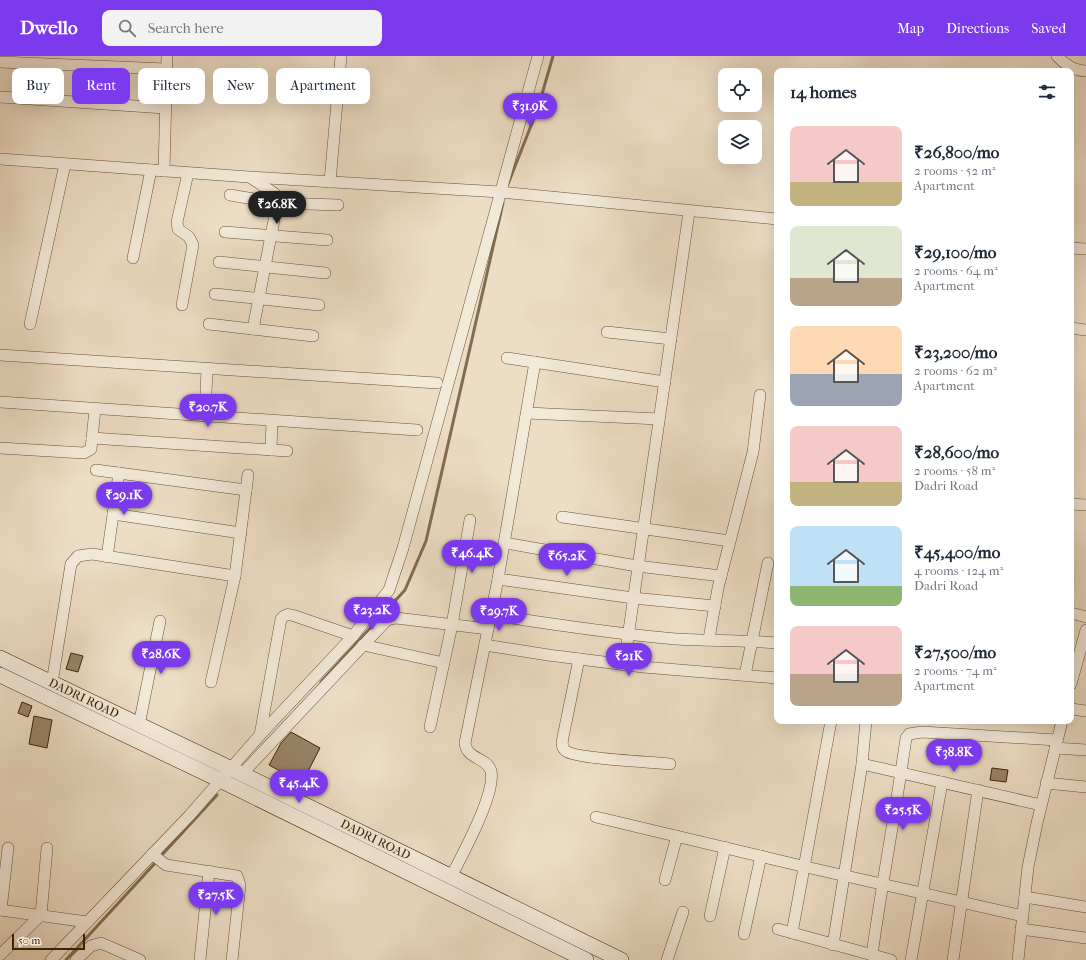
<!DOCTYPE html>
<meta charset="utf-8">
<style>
body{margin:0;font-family:"IM FELL French Canon",serif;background:#f2f2f3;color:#1f2937;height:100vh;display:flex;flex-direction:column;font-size:15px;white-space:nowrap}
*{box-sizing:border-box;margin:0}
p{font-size:13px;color:#747a83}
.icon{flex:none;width:22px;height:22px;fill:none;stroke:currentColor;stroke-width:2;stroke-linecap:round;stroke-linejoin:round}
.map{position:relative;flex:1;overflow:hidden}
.side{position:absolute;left:774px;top:12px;width:300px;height:656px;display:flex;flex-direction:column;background:#fff;border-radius:8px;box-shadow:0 4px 16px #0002}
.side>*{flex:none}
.banner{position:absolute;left:12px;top:12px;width:380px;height:36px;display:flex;gap:8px}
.fabs{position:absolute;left:718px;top:12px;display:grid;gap:8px}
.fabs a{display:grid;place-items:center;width:44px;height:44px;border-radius:8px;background:#fff;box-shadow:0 4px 16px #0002;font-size:20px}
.scale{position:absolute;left:12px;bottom:10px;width:73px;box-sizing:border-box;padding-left:4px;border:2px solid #3c2405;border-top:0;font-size:11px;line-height:14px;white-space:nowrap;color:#3c2405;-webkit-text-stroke:3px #f3e9d9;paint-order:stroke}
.price{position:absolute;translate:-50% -34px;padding:0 9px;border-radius:14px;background:#7c3aed;color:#fff;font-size:13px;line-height:26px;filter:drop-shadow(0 1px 2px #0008)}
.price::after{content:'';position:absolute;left:50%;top:24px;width:12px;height:9px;margin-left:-6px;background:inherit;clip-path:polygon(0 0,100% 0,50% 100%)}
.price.current{background:#222;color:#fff}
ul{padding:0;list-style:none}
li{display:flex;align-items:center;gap:12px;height:100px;padding:0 16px}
li span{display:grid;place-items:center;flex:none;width:112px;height:80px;border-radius:8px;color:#555}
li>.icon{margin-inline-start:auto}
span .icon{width:48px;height:48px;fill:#fffc;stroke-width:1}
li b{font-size:17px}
h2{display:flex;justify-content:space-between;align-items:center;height:48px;padding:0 16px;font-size:17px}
.pill{padding:0 14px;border-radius:8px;background:#fff;box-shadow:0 4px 16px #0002;font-size:14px;line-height:36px}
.pill.current{background:#7c3aed;color:#fff}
header{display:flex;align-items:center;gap:24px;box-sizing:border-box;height:56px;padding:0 20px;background:#7c3aed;color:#fff}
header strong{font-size:19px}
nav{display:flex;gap:22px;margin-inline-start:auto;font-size:14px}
.search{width:280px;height:36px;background:#f2f2f3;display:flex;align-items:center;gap:10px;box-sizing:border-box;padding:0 14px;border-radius:8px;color:#747a83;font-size:15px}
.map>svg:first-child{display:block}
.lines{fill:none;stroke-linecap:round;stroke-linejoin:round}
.stream{stroke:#826d51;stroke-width:3}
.building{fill:#988469;stroke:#3c2405}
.street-casing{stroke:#685235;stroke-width:12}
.secondary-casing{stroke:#3c2405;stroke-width:16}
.street{stroke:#f3e9d9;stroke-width:11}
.secondary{stroke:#f3e9d9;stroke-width:15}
.labels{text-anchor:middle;stroke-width:3;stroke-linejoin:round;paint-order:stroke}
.street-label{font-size:12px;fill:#3c2405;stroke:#f3e9d9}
</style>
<header>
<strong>Dwello</strong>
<div class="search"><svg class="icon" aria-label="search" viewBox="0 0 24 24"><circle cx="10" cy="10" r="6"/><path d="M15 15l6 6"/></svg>Search here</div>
<nav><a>Map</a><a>Directions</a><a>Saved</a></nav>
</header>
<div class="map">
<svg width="1086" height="904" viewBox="0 0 1086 904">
<rect width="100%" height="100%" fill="#edddc5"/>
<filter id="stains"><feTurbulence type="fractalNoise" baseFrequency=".005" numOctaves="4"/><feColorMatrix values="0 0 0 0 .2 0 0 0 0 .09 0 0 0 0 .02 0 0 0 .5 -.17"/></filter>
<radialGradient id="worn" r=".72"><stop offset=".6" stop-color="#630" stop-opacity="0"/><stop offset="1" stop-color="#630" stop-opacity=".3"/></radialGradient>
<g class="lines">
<g class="stream">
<path d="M 508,128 L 538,52 L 553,0"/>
<path d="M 321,626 L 405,534 L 426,485 L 503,147"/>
<path d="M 160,801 L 217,739"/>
<path d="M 66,904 L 157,805"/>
</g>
</g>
<g class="building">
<path d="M 71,597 L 83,600 L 78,616 L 66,613 Z"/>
<path d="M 22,646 L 32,650 L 28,661 L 18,657 Z"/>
<path d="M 34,660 L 52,664 L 47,692 L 29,688 Z"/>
<path d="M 291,676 L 320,692 L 302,727 L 269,709 L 281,687 Z"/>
<path d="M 992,712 L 1008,714 L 1006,726 L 990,724 Z"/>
</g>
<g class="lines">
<defs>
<g id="street">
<path d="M 1057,0 C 1064,8 1075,15 1086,15"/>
<path d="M 0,6 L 166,13"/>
<path d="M 0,41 L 165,52"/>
<path d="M 0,103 L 249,121 L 500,136 L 777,163"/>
<path d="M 164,115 L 167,0"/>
<path d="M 251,122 L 274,137 L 278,143 L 253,273"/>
<path d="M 330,126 L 341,0"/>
<path d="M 230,139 L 278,147 L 338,149"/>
<path d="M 225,176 L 327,184"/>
<path d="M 1071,192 L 1086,193"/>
<path d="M 133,202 L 151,114"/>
<path d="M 219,206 L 325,217"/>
<path d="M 215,238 L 319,249"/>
<path d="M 182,249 L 193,189 L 189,181 L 178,173 L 177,166 L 188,117"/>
<path d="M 30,268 L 65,108"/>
<path d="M 209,268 L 313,280"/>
<path d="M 1071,272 L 1086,274"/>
<path d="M 607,276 L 671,283"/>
<path d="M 0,299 L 437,327"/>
<path d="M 507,302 L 665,326"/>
<path d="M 0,346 L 417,374"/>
<path d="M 527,357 L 659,363"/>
<path d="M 205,360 L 207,313"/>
<path d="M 92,382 L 287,395"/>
<path d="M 0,392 L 84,397 L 91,393 L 95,353"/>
<path d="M 271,394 L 272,365"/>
<path d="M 96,414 L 246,434"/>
<path d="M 1071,448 L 1086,449"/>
<path d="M 113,458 L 241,477"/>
<path d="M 562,461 L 730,485"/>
<path d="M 505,487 L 637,510 L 721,520"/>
<path d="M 107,501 L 119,417"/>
<path d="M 498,523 L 633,542 L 715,550"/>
<path d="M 1071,557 L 1086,561"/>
<path d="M 491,559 C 553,568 614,578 676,583 C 710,585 743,584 777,587"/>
<path d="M 709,583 L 718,532 L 753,396 L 760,339"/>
<path d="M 363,589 L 444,607"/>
<path d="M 485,589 L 548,599 L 643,611 L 777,622"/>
<path d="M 579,603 L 563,681 C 562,686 561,692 566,695 C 576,703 653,706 670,708"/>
<path d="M 624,609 L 689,156"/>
<path d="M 745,619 L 768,507"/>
<path d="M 211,626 L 235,520 L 248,419"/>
<path d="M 52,627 L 71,508 L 78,500 L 92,498 L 235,520"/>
<path d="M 1071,628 L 1086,574"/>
<path d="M 1071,653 L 1086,655"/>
<path d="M 139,669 L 160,565"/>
<path d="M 430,671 L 452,569 L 470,464"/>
<path d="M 260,679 L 281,563 C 286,557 289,558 295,560 L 353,580"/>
<path d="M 1055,692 L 1086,694"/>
<path d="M 862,708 L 1041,749"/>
<path d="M 242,718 L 387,564 L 396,562 L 488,573"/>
<path d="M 1046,727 L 1086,731"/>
<path d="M 596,761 L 806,811 L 1023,860"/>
<path d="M 152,798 L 166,809 L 237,820 L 240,829 L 232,904"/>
<path d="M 451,821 C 462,799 496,738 491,715 C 487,701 467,704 465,687 L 498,523 L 535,306"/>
<path d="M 665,824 L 677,780"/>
<path d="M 1025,841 L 1086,851"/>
<path d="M 0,854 L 87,866"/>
<path d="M 1,854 L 8,792"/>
<path d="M 710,860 L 725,791"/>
<path d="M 778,873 L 891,904"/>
<path d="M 1021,873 L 1086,882"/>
<path d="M 792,877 L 831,665"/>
<path d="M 744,878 L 761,800"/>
<path d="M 833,889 L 862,708 L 866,665"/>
<path d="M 0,899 L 41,859 L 47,792"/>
<path d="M 872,899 C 882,826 896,754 906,682 L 909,678 L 922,676 L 1057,684"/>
<path d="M 51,904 L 189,760 L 260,679 L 353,580 L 389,534 L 403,492 L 538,0"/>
<path d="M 76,904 L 91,890 L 101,887 L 140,904"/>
<path d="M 200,904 L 209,815"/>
<path d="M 667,904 L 683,856"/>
<path d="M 911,904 L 942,726"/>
<path d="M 953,904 L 978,734"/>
<path d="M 1018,904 L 1028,811 L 1037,767 L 1062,665"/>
</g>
<g id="secondary">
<path id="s1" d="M 0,602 L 242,718 L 621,904"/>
<path d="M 0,619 L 220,724 L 586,904"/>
</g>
</defs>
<use href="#street" class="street-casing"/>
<use href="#secondary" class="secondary-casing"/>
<use href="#street" class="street"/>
<use href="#secondary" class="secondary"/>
</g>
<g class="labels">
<g class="street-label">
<text dy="4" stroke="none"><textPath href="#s1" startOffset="93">DADRI ROAD</textPath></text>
<text dy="4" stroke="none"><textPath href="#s1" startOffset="417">DADRI ROAD</textPath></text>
</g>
</g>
<rect width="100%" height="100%" filter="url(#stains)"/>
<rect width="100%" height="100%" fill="url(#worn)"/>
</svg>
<div class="fabs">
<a><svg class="icon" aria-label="locate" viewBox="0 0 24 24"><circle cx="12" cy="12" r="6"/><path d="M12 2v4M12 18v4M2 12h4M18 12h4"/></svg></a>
<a><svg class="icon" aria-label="layers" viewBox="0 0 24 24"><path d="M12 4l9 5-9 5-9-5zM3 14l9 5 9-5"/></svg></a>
</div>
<div class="scale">50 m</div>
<b class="price" style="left:530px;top:71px">₹31.9K</b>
<b class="price current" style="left:277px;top:169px">₹26.8K</b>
<b class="price" style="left:208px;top:372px">₹20.7K</b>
<b class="price" style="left:124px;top:460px">₹29.1K</b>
<b class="price" style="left:472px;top:518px">₹46.4K</b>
<b class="price" style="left:567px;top:521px">₹65.2K</b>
<b class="price" style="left:372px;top:575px">₹23.2K</b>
<b class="price" style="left:499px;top:576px">₹29.7K</b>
<b class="price" style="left:161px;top:619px">₹28.6K</b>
<b class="price" style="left:629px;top:621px">₹21K</b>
<b class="price" style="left:954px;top:717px">₹38.8K</b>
<b class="price" style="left:299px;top:748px">₹45.4K</b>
<b class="price" style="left:903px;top:775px">₹25.5K</b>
<b class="price" style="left:216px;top:860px">₹27.5K</b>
<div class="banner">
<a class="pill">Buy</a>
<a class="pill current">Rent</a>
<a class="pill">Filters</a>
<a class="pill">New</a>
<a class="pill">Apartment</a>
</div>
<section class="side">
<h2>14 homes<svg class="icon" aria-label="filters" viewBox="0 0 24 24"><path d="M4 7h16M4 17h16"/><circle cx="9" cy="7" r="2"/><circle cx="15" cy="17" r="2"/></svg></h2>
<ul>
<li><span style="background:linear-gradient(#f6c9c9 70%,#c2b280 0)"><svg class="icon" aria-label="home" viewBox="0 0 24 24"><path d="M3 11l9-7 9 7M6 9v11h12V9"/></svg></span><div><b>₹26,800/mo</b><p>2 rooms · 52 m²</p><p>Apartment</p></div></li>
<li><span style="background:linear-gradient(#dfe7d0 65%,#b9a48a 0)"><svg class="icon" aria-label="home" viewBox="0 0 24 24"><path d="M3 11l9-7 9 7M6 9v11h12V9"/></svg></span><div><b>₹29,100/mo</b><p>2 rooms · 64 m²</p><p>Apartment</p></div></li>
<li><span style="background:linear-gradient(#ffd9b3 60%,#9aa5b1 0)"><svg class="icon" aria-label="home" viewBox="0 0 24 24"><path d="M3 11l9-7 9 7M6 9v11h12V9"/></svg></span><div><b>₹23,200/mo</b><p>2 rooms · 62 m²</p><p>Apartment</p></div></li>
<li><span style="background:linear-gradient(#f6c9c9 70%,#c2b280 0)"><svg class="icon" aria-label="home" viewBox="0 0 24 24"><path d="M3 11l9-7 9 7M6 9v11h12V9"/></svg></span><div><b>₹28,600/mo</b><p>2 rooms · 58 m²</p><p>Dadri Road</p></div></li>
<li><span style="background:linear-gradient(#bfe0f5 75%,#8fb573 0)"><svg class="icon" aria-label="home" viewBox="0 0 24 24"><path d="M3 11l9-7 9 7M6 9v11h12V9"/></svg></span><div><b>₹45,400/mo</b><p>4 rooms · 124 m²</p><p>Dadri Road</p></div></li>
<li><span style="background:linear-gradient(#f6c9c9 60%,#b9a48a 0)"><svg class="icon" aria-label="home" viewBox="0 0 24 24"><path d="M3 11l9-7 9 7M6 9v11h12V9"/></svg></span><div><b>₹27,500/mo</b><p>2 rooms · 74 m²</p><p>Apartment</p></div></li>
</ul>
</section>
</div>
